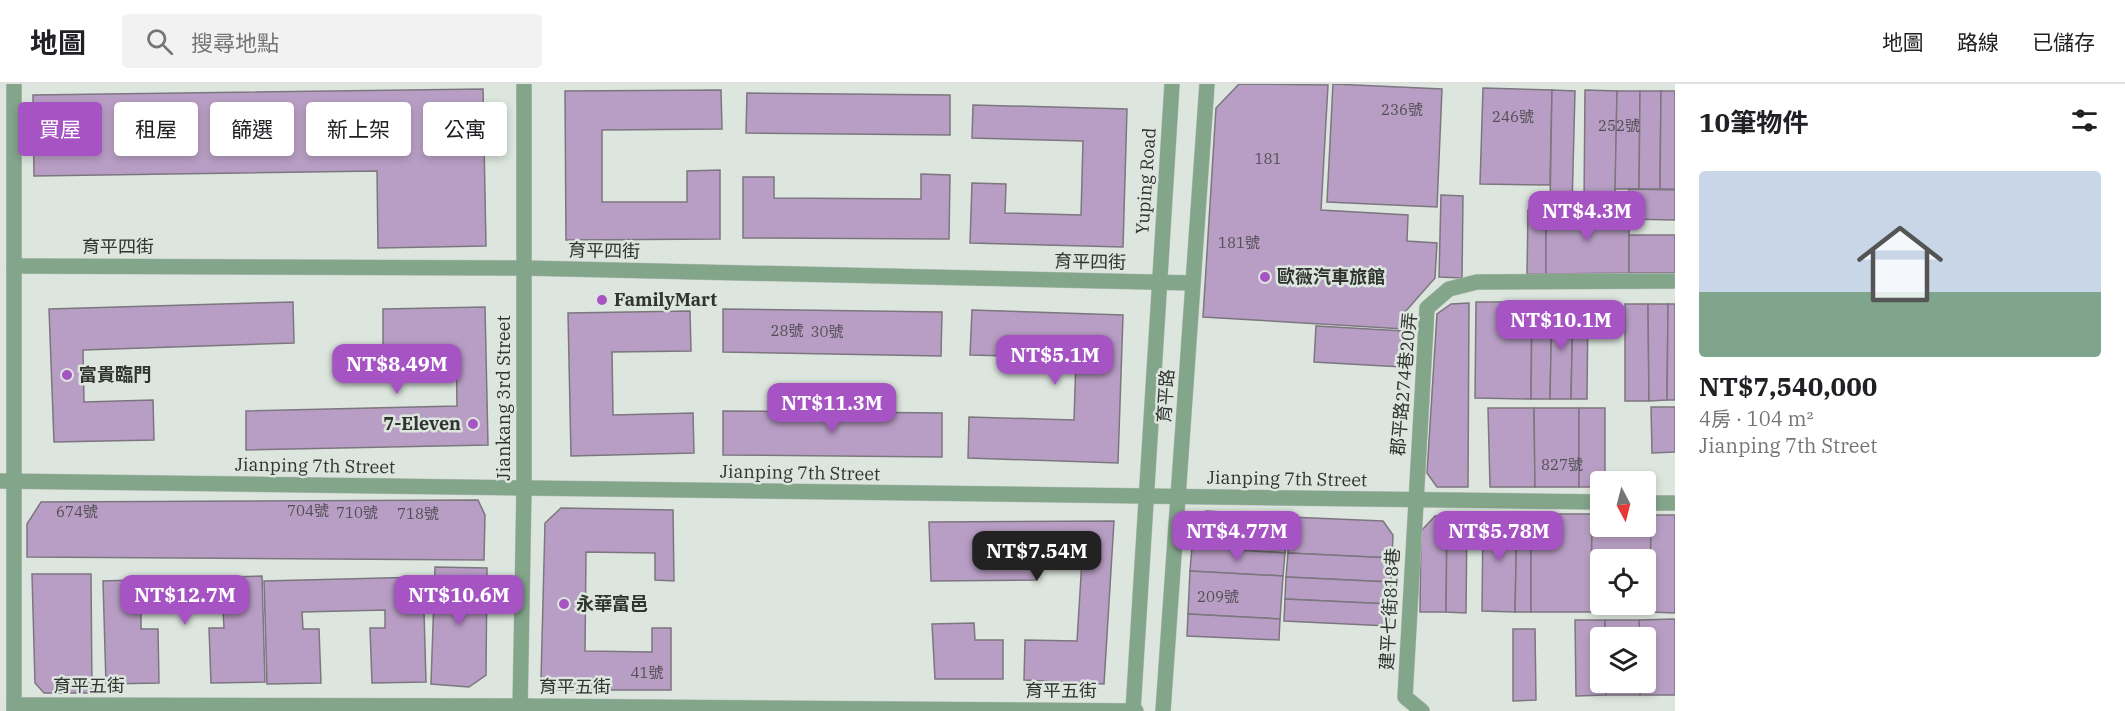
<!DOCTYPE html>
<html lang="zh-TW">
<meta charset="utf-8">
<style>
body{margin:0;font-family:"IBM Plex Serif","Noto Sans TC",serif;background:#f2f2f2;color:#202124;height:100vh;display:flex;flex-direction:column;font-size:22px;white-space:nowrap}
*{box-sizing:border-box;margin:0}
p{font-size:20px;color:#757577}
.icon{flex:none;width:33px;height:33px;fill:none;stroke:currentColor;stroke-width:2;stroke-linecap:round;stroke-linejoin:round}
.map{position:relative;flex:1;overflow:hidden}
.details{display:flex;flex-direction:column;background:#fff;width:450px}
.details>*{flex:none}
.guide{position:absolute;left:18px;top:18px;width:570px;height:54px;display:flex;gap:12px}
.needle{width:39px;rotate:173deg}
.fabs{position:absolute;left:1590px;top:387px;display:grid;gap:12px}
.fabs a{display:grid;place-items:center;width:66px;height:66px;border-radius:6px;background:#fff;box-shadow:0 3px 9px #0003;font-size:30px}
.price{position:absolute;translate:-50% -51px;padding:0 14px;border-radius:12px;background:#a654c4;color:#fff;font-size:20px;line-height:39px;filter:drop-shadow(0 2px 3px #0008)}
.price::after{content:'';position:absolute;left:50%;top:36px;width:18px;height:14px;margin-left:-9px;background:inherit;clip-path:polygon(0 0,100% 0,50% 100%)}
.price.on{background:#222;color:#fff}
ul{padding:0;list-style:none}
li{display:grid;align-content:center;gap:12px;height:318px;padding:0 24px}
li span{display:grid;place-items:center;height:186px;border-radius:6px;color:#555}
li>.icon{margin-inline-start:auto}
span .icon{width:108px;height:108px;fill:#fffc;stroke-width:1}
li b{font-size:26px}
h2{display:flex;justify-content:space-between;align-items:center;height:72px;padding:0 24px;font-size:26px}
.tag{padding:0 21px;border-radius:6px;background:#fff;box-shadow:0 3px 9px #0003;font-size:21px;line-height:54px}
.tag.on{background:#a654c4;color:#fff}
header{display:flex;align-items:center;gap:36px;box-sizing:border-box;height:84px;padding:0 30px;background:#fff;border-bottom:2px solid #e0e0e0}
header strong{font-size:28px}
nav{display:flex;gap:33px;margin-inline-start:auto;font-size:21px}
.search{width:420px;height:54px;background:#f2f2f2;display:flex;align-items:center;gap:15px;box-sizing:border-box;padding:0 21px;border-radius:6px;color:#757577;font-size:22px}
main{display:flex;flex:1;min-height:0}
.map>svg:first-child{display:block}
.building{fill:#b89ec4;stroke:#7c767f;stroke-width:1.5;fill-rule:evenodd}
.lines{fill:none;stroke-linecap:round;stroke-linejoin:round}
.minor-casing{stroke:#bac1bb;stroke-width:16}
.minor{stroke:#83a58a;stroke-width:15}
.poi-dot{fill:#a654c4;stroke:#dce5de;stroke-width:2}
.labels{text-anchor:middle;stroke-width:5;stroke-linejoin:round;paint-order:stroke}
.number-label{font-size:15px;fill:#524e55}
.street-label{font-size:18px;fill:#303330;stroke:#dce5de}
.poi-label{font-size:18px;font-weight:bold;fill:#303330;stroke:#dce5de;text-anchor:start}
</style>
<header>
<strong>地圖</strong>
<div class="search"><svg class="icon" aria-label="search" viewBox="0 0 24 24"><circle cx="10" cy="10" r="6"/><path d="M15 15l6 6"/></svg>搜尋地點</div>
<nav><a>地圖</a><a>路線</a><a>已儲存</a></nav>
</header>
<main>
<div class="map">
<svg width="1675" height="627" viewBox="0 0 1675 627">
<rect width="100%" height="100%" fill="#dce5de"/>
<g class="building">
<path d="M 1239,0 L 1328,1 L 1321,126 L 1408,131 L 1407,157 L 1437,159 L 1435,194 L 1405,228 L 1404,245 L 1203,233 L 1216,24 Z"/>
<path d="M 1333,0 L 1442,5 L 1437,123 L 1327,118 Z"/>
<path d="M 1483,4 L 1552,6 L 1550,101 L 1480,100 Z"/>
<path d="M 483,5 L 486,162 L 378,164 L 377,87 L 34,92 L 33,11 Z"/>
<path d="M 721,6 L 722,45 L 602,46 L 602,118 L 687,118 L 687,87 L 720,86 L 720,155 L 566,156 L 565,7 Z"/>
<path d="M 1552,6 L 1575,7 L 1572,124 L 1550,123 Z"/>
<path d="M 1585,6 L 1617,7 L 1615,121 L 1584,120 Z"/>
<path d="M 1617,7 L 1640,7 L 1639,105 L 1615,105 Z"/>
<path d="M 1640,7 L 1661,7 L 1660,105 L 1639,105 Z"/>
<path d="M 1661,7 L 1675,7 L 1675,105 L 1660,105 Z"/>
<path d="M 747,9 L 950,11 L 950,51 L 746,49 Z"/>
<path d="M 973,21 L 1127,25 L 1123,163 L 970,159 L 972,99 L 1006,100 L 1005,129 L 1081,131 L 1083,57 L 972,54 Z"/>
<path d="M 921,90 L 950,91 L 949,155 L 743,154 L 743,93 L 774,93 L 774,114 L 921,115 Z"/>
<path d="M 1629,105 L 1675,106 L 1675,136 L 1629,135 Z"/>
<path d="M 1441,111 L 1463,112 L 1462,194 L 1439,193 Z"/>
<path d="M 1528,126 L 1546,126 L 1546,190 L 1527,190 Z"/>
<path d="M 1546,126 L 1629,127 L 1629,189 L 1546,190 Z"/>
<rect x="1629" y="151" width="46" height="38"/>
<path d="M 293,218 L 294,259 L 83,266 L 84,318 L 153,316 L 154,356 L 54,358 L 49,225 Z"/>
<path d="M 1476,218 L 1532,218 L 1531,315 L 1475,314 Z"/>
<path d="M 1532,218 L 1552,218 L 1550,315 L 1531,315 Z"/>
<path d="M 1552,218 L 1573,219 L 1571,315 L 1550,315 Z"/>
<path d="M 1469,219 L 1468,403 L 1437,403 L 1427,389 L 1437,230 L 1451,220 Z"/>
<path d="M 1573,219 L 1588,219 L 1587,315 L 1571,315 Z"/>
<path d="M 1625,220 L 1648,220 L 1649,317 L 1625,317 Z"/>
<path d="M 1648,220 L 1668,220 L 1667,316 L 1649,317 Z"/>
<path d="M 1668,220 L 1675,220 L 1675,316 L 1667,316 Z"/>
<path d="M 485,223 L 488,361 L 246,366 L 246,327 L 457,322 L 456,264 L 383,266 L 383,225 Z"/>
<path d="M 723,225 L 942,228 L 941,272 L 723,268 Z"/>
<path d="M 972,226 L 1123,231 L 1118,379 L 968,374 L 969,333 L 1074,336 L 1076,274 L 970,271 Z"/>
<path d="M 690,227 L 691,267 L 612,268 L 613,331 L 693,329 L 694,369 L 571,372 L 568,229 Z"/>
<path d="M 1316,242 L 1404,247 L 1402,283 L 1314,278 Z"/>
<path d="M 1651,323 L 1675,323 L 1675,368 L 1652,369 Z"/>
<path d="M 1488,324 L 1534,324 L 1535,403 L 1490,403 Z"/>
<path d="M 1534,324 L 1579,324 L 1579,403 L 1535,403 Z"/>
<path d="M 1579,324 L 1605,324 L 1605,398 L 1600,398 L 1600,403 L 1579,403 Z"/>
<path d="M 723,327 L 942,329 L 942,373 L 723,371 Z"/>
<path d="M 478,416 L 485,431 L 484,476 L 27,473 L 27,440 L 41,418 Z"/>
<path d="M 561,424 L 673,426 L 674,497 L 655,496 L 655,469 L 586,468 L 585,567 L 652,568 L 652,544 L 671,544 L 671,606 L 552,606 L 541,596 L 545,439 Z"/>
<path d="M 1206,427 L 1287,432 L 1285,469 L 1192,463 L 1193,439 Z"/>
<path d="M 1483,429 L 1517,430 L 1515,528 L 1482,527 Z"/>
<path d="M 1517,430 L 1531,430 L 1531,528 L 1515,528 Z"/>
<path d="M 1531,430 L 1592,430 L 1591,528 L 1531,528 Z"/>
<path d="M 1592,430 L 1600,430 L 1600,442 L 1646,442 L 1646,431 L 1651,431 L 1650,528 L 1591,528 ZM 1600,476 L 1646,476 L 1646,520 L 1600,520 Z"/>
<path d="M 1651,431 L 1675,431 L 1675,529 L 1650,528 Z"/>
<path d="M 1435,432 L 1447,432 L 1446,528 L 1420,528 L 1421,447 Z"/>
<path d="M 1447,432 L 1467,432 L 1466,529 L 1446,528 Z"/>
<path d="M 1289,433 L 1383,437 L 1393,451 L 1392,474 L 1288,469 Z"/>
<path d="M 1114,437 L 1104,600 L 1024,596 L 1025,556 L 1077,557 L 1082,476 L 1035,476 L 1036,496 L 931,497 L 929,438 Z"/>
<path d="M 1192,463 L 1285,469 L 1283,492 L 1190,487 Z"/>
<path d="M 1288,469 L 1392,474 L 1391,498 L 1286,493 Z"/>
<path d="M 435,483 L 487,484 L 486,591 L 469,603 L 431,600 Z"/>
<path d="M 1190,487 L 1283,492 L 1280,535 L 1188,530 Z"/>
<path d="M 32,490 L 91,490 L 92,609 L 44,609 L 35,599 Z"/>
<path d="M 262,492 L 265,598 L 211,599 L 209,544 L 224,544 L 223,526 L 141,528 L 141,545 L 158,545 L 159,599 L 106,600 L 103,497 Z"/>
<path d="M 423,493 L 426,598 L 372,599 L 370,544 L 385,544 L 385,526 L 302,528 L 303,545 L 319,545 L 321,599 L 267,600 L 264,497 Z"/>
<path d="M 1286,493 L 1391,498 L 1390,520 L 1285,515 Z"/>
<path d="M 1285,515 L 1390,520 L 1389,542 L 1284,537 Z"/>
<path d="M 1188,530 L 1280,535 L 1279,556 L 1187,552 Z"/>
<path d="M 1675,535 L 1675,611 L 1640,611 L 1640,598 L 1646,598 L 1646,554 L 1640,554 L 1639,536 Z"/>
<path d="M 1575,536 L 1605,536 L 1605,554 L 1600,554 L 1600,598 L 1606,598 L 1606,611 L 1576,612 Z"/>
<path d="M 1605,536 L 1639,536 L 1640,554 L 1605,554 Z"/>
<path d="M 974,539 L 975,556 L 1003,556 L 1003,595 L 935,595 L 932,540 Z"/>
<path d="M 1513,545 L 1535,545 L 1536,616 L 1513,617 Z"/>
<rect x="1606" y="598" width="34" height="13"/>
</g>
<g class="lines">
<defs>
<g id="minor">
<path d="M 14,0 L 14,627"/>
<path d="M 14,182 L 524,184 L 1193,199"/>
<path d="M 0,397 L 1600,418"/>
<path d="M 1646,419 L 1675,419"/>
<path d="M 14,621 L 520,622 L 1136,627"/>
<path d="M 520,627 L 524,405 L 524,0"/>
<path d="M 1133,627 L 1172,0"/>
<path d="M 1163,627 L 1207,0"/>
<path d="M 1422,627 L 1405,613 L 1427,224 L 1449,205 L 1477,198 L 1675,197"/>
</g>
</defs>
<use href="#minor" class="minor-casing"/>
<use href="#minor" class="minor"/>
</g>
<g class="poi-dot">
<circle cx="1265" cy="193" r="6"/>
<circle cx="602" cy="216" r="6"/>
<circle cx="67" cy="291" r="6"/>
<circle cx="473" cy="340" r="6"/>
<circle cx="564" cy="520" r="6"/>
</g>
<g class="labels">
<g class="number-label">
<text x="1402" y="31">236號</text>
<text x="1513" y="38">246號</text>
<text x="1619" y="47">252號</text>
<text x="1268" y="80">181</text>
<text x="1239" y="164">181號</text>
<text x="787" y="252">28號</text>
<text x="827" y="253">30號</text>
<text x="1562" y="386">827號</text>
<text x="308" y="432">704號</text>
<text x="77" y="433">674號</text>
<text x="357" y="434">710號</text>
<text x="418" y="435">718號</text>
<text x="1218" y="518">209號</text>
<text x="647" y="594">41號</text>
</g>
<g class="street-label">
<text transform="translate(1146 97) rotate(-86)" y="6">Yuping Road</text>
<text x="118" y="169">育平四街</text>
<text transform="translate(604 167) rotate(1)" y="6">育平四街</text>
<text transform="translate(1090 178) rotate(1)" y="6">育平四街</text>
<text transform="translate(1404 300) rotate(-85)" y="6">郡平路274巷20弄</text>
<text transform="translate(1166 312) rotate(-86)" y="6">育平路</text>
<text transform="translate(504 314) rotate(-90)" y="6">Jiankang 3rd Street</text>
<text transform="translate(315 382) rotate(1)" y="6">Jianping 7th Street</text>
<text transform="translate(800 389) rotate(1)" y="6">Jianping 7th Street</text>
<text transform="translate(1287 395) rotate(1)" y="6">Jianping 7th Street</text>
<text transform="translate(1390 525) rotate(-87)" y="6">建平七街818巷</text>
<text x="89" y="608">育平五街</text>
<text x="575" y="609">育平五街</text>
<text x="1061" y="613">育平五街</text>
</g>
<g class="poi-label">
<text x="1277" y="199">歐薇汽車旅館</text>
<text x="614" y="222">FamilyMart</text>
<text x="79" y="297">富貴臨門</text>
<text x="461" y="346" text-anchor="end">7-Eleven</text>
<text x="576" y="526">永華富邑</text>
</g>
</g>
</svg>
<div class="fabs">
<a><svg class="needle" viewBox="-14 -14 28 28"><path d="M0-13l5 13h-10z" fill="#e53935"/><path d="M0 13l5-13h-10z" fill="#757577"/></svg></a>
<a><svg class="icon" aria-label="locate" viewBox="0 0 24 24"><circle cx="12" cy="12" r="6"/><path d="M12 2v4M12 18v4M2 12h4M18 12h4"/></svg></a>
<a><svg class="icon" aria-label="layers" viewBox="0 0 24 24"><path d="M12 4l9 5-9 5-9-5zM3 14l9 5 9-5"/></svg></a>
</div>
<b class="price" style="left:1587px;top:158px">NT$4.3M</b>
<b class="price" style="left:1561px;top:267px">NT$10.1M</b>
<b class="price" style="left:1055px;top:302px">NT$5.1M</b>
<b class="price" style="left:397px;top:311px">NT$8.49M</b>
<b class="price" style="left:832px;top:350px">NT$11.3M</b>
<b class="price" style="left:1237px;top:478px">NT$4.77M</b>
<b class="price" style="left:1499px;top:478px">NT$5.78M</b>
<b class="price on" style="left:1037px;top:498px">NT$7.54M</b>
<b class="price" style="left:185px;top:542px">NT$12.7M</b>
<b class="price" style="left:459px;top:542px">NT$10.6M</b>
<div class="guide">
<a class="tag on">買屋</a>
<a class="tag">租屋</a>
<a class="tag">篩選</a>
<a class="tag">新上架</a>
<a class="tag">公寓</a>
</div>
</div>
<section class="details">
<h2>10筆物件<svg class="icon" aria-label="filters" viewBox="0 0 24 24"><path d="M4 7h16M4 17h16"/><circle cx="9" cy="7" r="2"/><circle cx="15" cy="17" r="2"/></svg></h2>
<ul>
<li><span style="background:linear-gradient(#c9d6e8 65%,#7fa58c 0)"><svg class="icon" aria-label="home" viewBox="0 0 24 24"><path d="M3 11l9-7 9 7M6 9v11h12V9"/></svg></span><div><b>NT$7,540,000</b><p>4房 · 104 m²</p><p>Jianping 7th Street</p></div></li>
</ul>
</section>
</main>
